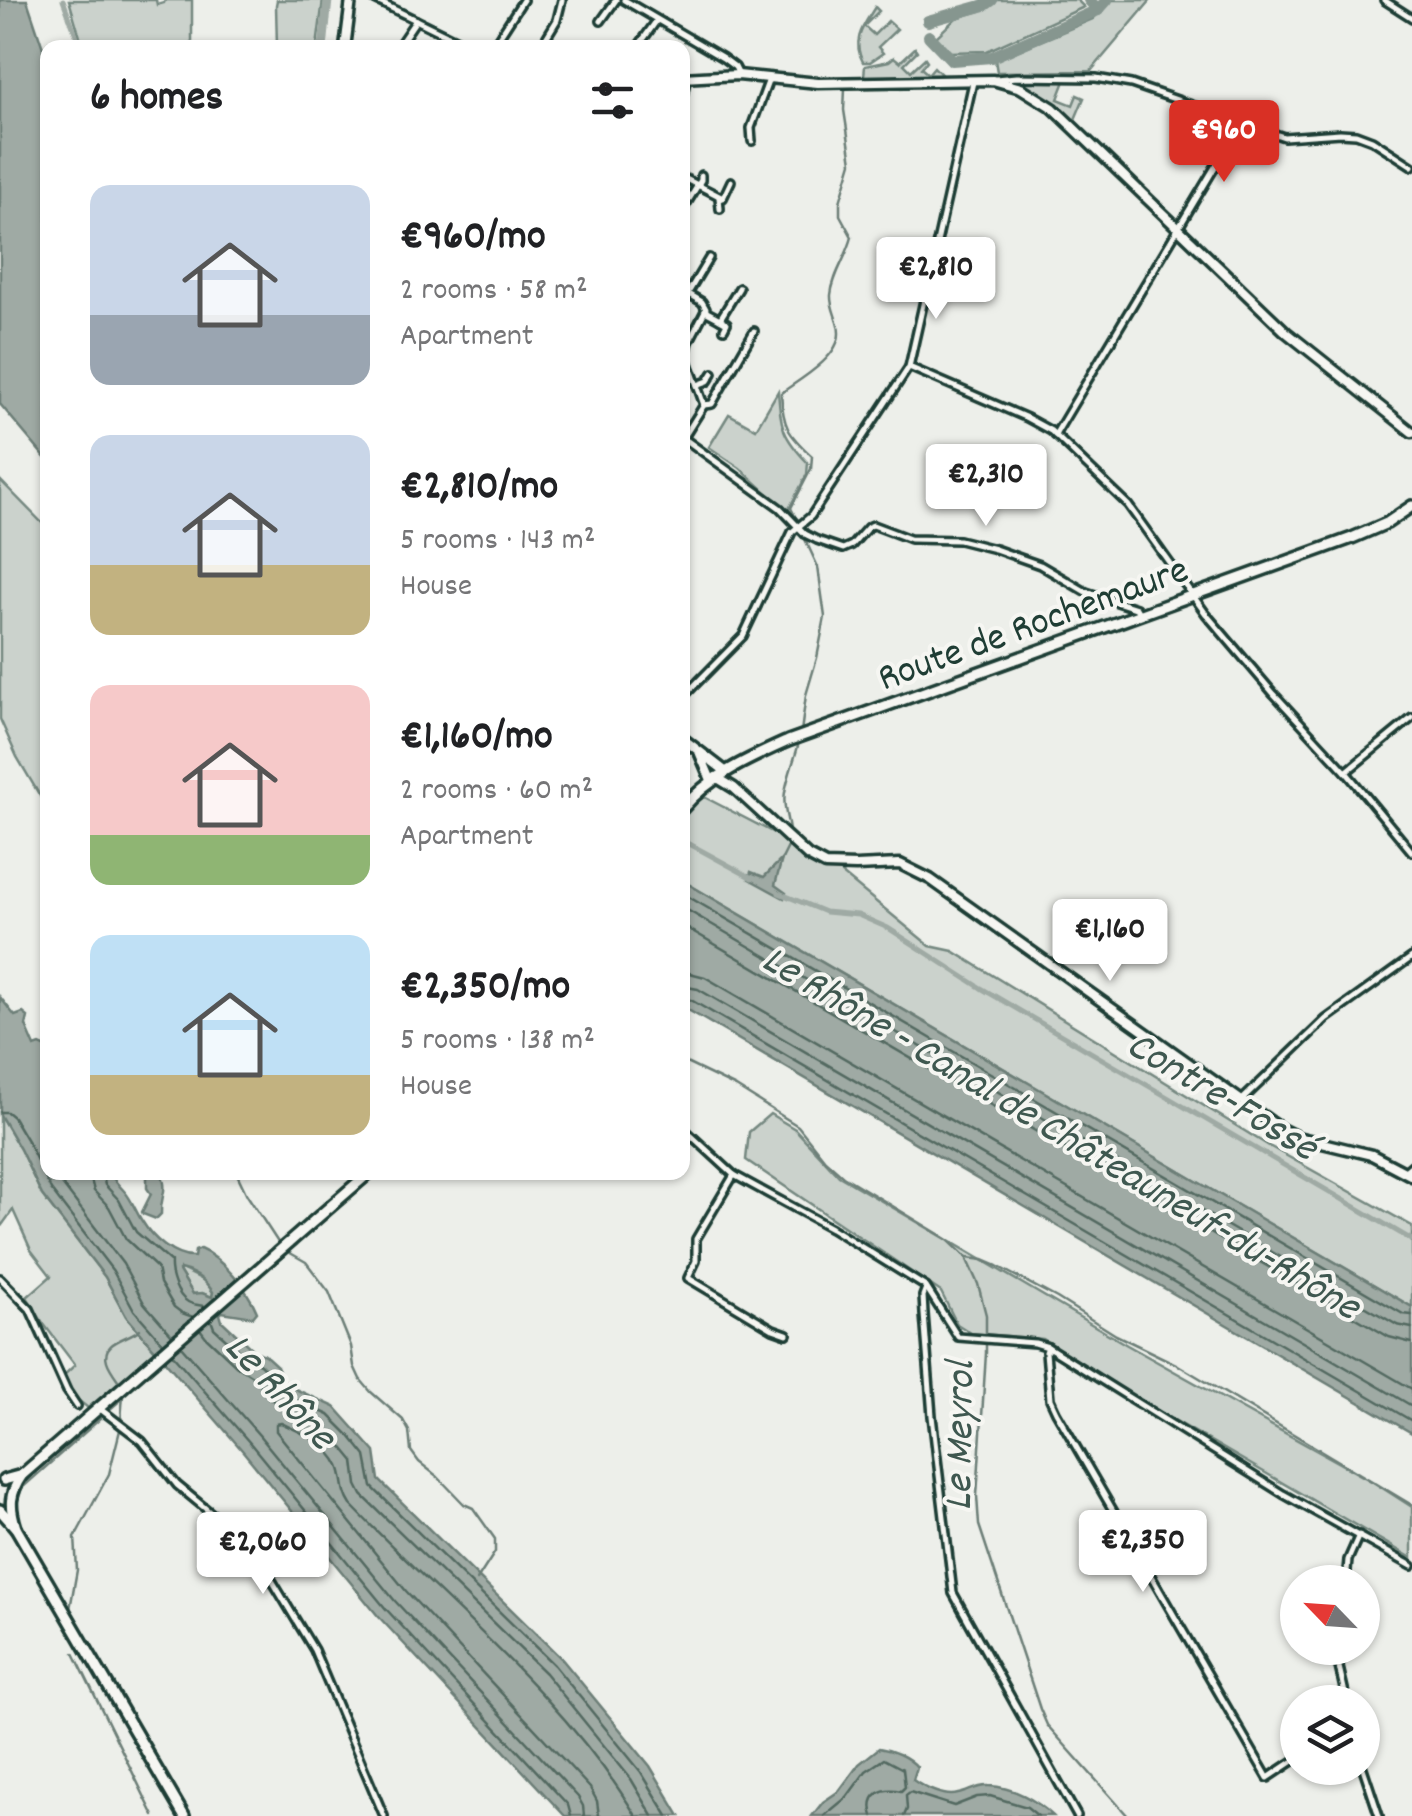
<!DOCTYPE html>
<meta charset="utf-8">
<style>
body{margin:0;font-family:Dekko,sans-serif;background:#f6f6f6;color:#202124;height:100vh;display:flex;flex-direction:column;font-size:38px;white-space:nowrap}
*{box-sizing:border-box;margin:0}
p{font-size:32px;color:#757577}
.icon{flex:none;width:55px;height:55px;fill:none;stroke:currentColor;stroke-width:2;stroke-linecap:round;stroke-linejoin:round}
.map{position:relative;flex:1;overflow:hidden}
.side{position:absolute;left:40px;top:40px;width:650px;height:1140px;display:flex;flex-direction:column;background:#fff;border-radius:20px;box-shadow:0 2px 8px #0004}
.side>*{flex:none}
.needle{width:65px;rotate:295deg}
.buttons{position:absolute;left:1280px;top:1565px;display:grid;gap:20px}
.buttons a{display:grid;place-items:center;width:100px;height:100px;border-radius:50%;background:#fff;box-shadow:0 2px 8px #0004;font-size:50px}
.price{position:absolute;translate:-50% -85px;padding:0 22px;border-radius:10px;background:#fff;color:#222;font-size:32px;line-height:65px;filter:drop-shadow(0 2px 5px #0008)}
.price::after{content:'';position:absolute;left:50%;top:60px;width:30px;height:22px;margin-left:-15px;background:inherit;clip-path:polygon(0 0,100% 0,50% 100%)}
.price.current{background:#d93025;color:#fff}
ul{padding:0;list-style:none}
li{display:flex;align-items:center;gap:30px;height:250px;padding:0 50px}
li span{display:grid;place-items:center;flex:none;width:280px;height:200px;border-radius:20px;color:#555}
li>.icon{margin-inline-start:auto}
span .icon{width:120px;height:120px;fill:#fffc;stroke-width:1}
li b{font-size:42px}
h2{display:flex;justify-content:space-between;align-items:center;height:120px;padding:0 50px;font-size:42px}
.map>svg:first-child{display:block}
.green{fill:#cbd2cc;stroke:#758880;stroke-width:2.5}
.water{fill:#9faaa4;stroke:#6c7e77;stroke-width:2.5;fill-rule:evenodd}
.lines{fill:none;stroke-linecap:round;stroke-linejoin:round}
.shore{stroke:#526961;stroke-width:2.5}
.stream{stroke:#6c7e77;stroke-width:2.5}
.canal{stroke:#9faaa4;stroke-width:5}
.river{stroke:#9faaa4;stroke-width:9}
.taxiway{stroke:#86968f;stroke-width:12}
.street-casing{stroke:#1f3d34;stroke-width:12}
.secondary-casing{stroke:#1f3d34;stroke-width:15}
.primary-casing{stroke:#1f3d34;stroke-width:16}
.street{stroke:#f6f6f2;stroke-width:5}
.secondary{stroke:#f6f6f2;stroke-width:8}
.primary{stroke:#f6f6f2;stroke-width:9}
.labels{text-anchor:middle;stroke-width:8;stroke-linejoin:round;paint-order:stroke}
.street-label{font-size:40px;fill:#1f3d34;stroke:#f6f6f2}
.water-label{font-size:42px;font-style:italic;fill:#3f5850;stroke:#f6f6f2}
</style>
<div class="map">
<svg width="1412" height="1816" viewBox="0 0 1412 1816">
<rect width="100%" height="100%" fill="#edefea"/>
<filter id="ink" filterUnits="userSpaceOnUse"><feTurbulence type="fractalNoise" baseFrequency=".01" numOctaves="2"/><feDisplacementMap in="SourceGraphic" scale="20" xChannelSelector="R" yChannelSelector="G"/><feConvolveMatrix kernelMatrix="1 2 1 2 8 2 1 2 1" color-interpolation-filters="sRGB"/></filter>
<g filter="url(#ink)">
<g class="green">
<path d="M 69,0 L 156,0 L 157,5 L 164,3 L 165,0 L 192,0 L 192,47 L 83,47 Z"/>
<path d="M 277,0 L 323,0 L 317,47 L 277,47 L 276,5 Z"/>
<path d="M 998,0 L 1077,0 L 1084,7 L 987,51 L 949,52 L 936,37 L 956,18 L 980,11 Z"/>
<path d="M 1112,0 L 1151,0 L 1091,71 L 997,72 L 995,60 L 1093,19 Z"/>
<path d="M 875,7 L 879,11 L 864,26 L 874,35 L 888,21 L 897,29 L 878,47 L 883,53 L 870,62 L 863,62 C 851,40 864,25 875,7 Z"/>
<path d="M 915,48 L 917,51 L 904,64 L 911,71 L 925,58 L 927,61 L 921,68 L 928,74 L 934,67 L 943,76 L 870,79 L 864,76 L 865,66 L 889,61 L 894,57 L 900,62 Z"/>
<path d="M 1015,80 L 1065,81 L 1058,99 L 1073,105 L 1077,95 L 1084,98 L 1073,124 L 1049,101 Z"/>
<path d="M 778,391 C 781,428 782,436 808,463 L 807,474 L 789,509 L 790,514 L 740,468 L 709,447 L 729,414 L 756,429 Z"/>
<path d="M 0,480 L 47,528 L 47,808 L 17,757 L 0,719 Z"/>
<path d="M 683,786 L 824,859 L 930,946 L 953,951 L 1269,1146 L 1412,1226 L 1412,1307 L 683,881 Z"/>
<path d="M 770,1114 L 795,1129 L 839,1176 L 1127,1345 L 1373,1482 L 1412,1507 L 1412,1558 L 1150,1406 L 1043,1339 L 971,1333 L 957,1324 L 941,1292 L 746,1160 L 749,1132 Z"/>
<path d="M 0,1115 L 20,1149 L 42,1195 L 105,1277 L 126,1316 L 156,1351 L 88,1408 L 73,1396 L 64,1375 L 75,1365 L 43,1323 L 27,1297 L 51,1276 L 31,1250 L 13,1210 L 0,1228 Z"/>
<path d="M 181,1269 L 205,1281 L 213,1292 L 212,1297 L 202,1293 L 193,1294 L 179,1271 Z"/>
</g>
<g class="water">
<path d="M 0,0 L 27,0 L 47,60 L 47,460 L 0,404 Z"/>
<path d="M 782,859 L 775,885 L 786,893 L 784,898 L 749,879 L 751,872 L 764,877 Z"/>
<path d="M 683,881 L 1412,1307 L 1412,1433 L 683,1007 Z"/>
<path d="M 0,997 L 15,1016 L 23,1013 L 28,1017 L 26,1026 L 35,1047 L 40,1045 L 47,1048 L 48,1172 L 110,1173 C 114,1181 119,1185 125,1192 C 132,1200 136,1212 142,1221 C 152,1238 174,1258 194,1257 L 195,1251 L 200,1249 C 222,1258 248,1290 257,1312 L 253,1317 L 222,1312 L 220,1314 L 222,1321 L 254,1351 L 265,1355 L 277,1366 L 283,1380 L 295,1389 L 335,1407 L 375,1452 L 379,1480 L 561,1658 L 650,1766 L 680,1816 L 565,1816 L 378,1616 L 242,1450 L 126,1316 L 105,1277 L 42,1195 L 20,1149 L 0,1115 ZM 180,1269 C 195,1272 205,1280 213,1292 L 212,1297 L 202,1293 L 193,1294 L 179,1271 Z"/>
<path d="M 147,1173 L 161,1173 C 169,1193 160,1194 161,1214 L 156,1219 L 143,1214 L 142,1212 L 151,1194 L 147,1188 Z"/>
<path d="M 879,1748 C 892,1750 909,1757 917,1767 L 913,1780 C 924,1788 945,1798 958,1794 C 969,1792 977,1785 989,1786 C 1013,1787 1036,1800 1053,1816 L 812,1816 L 823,1802 L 839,1791 L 859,1764 Z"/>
</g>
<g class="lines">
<g class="shore">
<path d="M 682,893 L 1403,1314 L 1412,1315"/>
<path d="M 682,907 L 1397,1325 L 1412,1328"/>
<path d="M 682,925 L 1389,1337 L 1412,1343"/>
<path d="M 682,971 L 705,977 L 1412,1389"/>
<path d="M 682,986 L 698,989 L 1412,1406"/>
<path d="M 682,999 L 691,1000 L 1412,1421"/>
<path d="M 0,1112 L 7,1112 L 13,1117 L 29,1144 L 51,1190 L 113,1271 L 134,1310 L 163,1343"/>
<path d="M 57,1172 L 62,1184 L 123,1264 L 144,1303 L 172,1335"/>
<path d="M 89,1172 L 94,1191 L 109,1207 L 126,1239 L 157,1268 L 160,1283 L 174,1307 L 182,1313 L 193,1317"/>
<path d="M 102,1172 L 105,1185 L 119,1200 L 136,1232 L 171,1262 C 170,1274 176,1295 188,1302 C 193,1305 199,1305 205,1306"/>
<path d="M 211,1320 L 214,1328 L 247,1358 L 260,1364 L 268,1372 L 276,1388 L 291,1398 L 329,1415 L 350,1436 L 366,1456 L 372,1487 L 554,1665 L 641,1772 L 668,1816"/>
<path d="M 200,1329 L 206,1337 L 238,1367 L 257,1379 L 268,1397 L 285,1409 L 322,1426 L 340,1444 L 354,1461 L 357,1485 L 362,1495 L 545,1673 L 631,1779 L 653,1816"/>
<path d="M 181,1346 L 259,1435 L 395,1601 L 578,1797 L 583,1806 L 584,1816"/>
<path d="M 172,1354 L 250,1443 L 386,1609 L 568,1805 L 571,1816"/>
<path d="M 599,1816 L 597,1801 L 590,1788 L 406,1591 L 276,1431 L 276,1424 L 281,1423 C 302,1433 328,1443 339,1466 C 345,1480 341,1490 351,1505 C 448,1606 562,1694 636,1816"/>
<path d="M 824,1816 L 847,1797 L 866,1771 L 884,1759 L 903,1769 L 905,1787 L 901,1791 C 883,1787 866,1793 873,1816"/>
<path d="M 904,1816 L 907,1809 L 906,1795 L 910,1792 L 954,1806 L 977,1797 L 990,1796 L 1027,1807 L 1038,1816"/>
</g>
<g class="stream">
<path d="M 796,518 L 791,508 L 811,469 L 812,456 C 788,434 783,427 781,393 C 799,380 839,358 839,333 C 839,319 830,309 831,295 C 833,274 847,257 852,237 L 840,215 L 840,202 L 852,162 L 844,110 L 845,89"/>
<path d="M 801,732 L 806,695 L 817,658 L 825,617 L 818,567 L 804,537"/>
<path d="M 789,834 C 789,820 782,807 785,792 C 788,775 795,759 799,742"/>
<path d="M 781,861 L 789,845"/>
<path d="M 682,1061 L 736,1087 L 798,1126 L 825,1160 L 843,1176 L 947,1239 L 967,1258 L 983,1260 L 997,1266 L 1057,1298 L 1116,1335 L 1178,1365 L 1412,1505"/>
<path d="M 236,1172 L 247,1195 L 279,1244"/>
<path d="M 285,1250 L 306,1262 L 329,1292 L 351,1346 L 354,1366 L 360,1379 L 371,1392 L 403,1420 L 409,1431 L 411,1451 L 419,1462 L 438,1477 L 464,1504 L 473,1508 L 495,1539 L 495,1552 L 477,1580"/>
<path d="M 967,1260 L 978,1284 L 986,1315 L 986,1353 L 977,1496 L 979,1525 L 1040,1709 L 1047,1725 L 1128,1816"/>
<path d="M 120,1383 C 116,1377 109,1368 107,1361 C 101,1341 129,1339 140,1329"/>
<path d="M 109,1410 L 123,1398"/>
<path d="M 121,1421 L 123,1394"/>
<path d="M 17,1503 L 22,1488 L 101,1418"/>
<path d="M 70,1609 L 77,1570 L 75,1537 L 109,1474 L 120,1430"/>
<path d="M 74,1653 L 154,1816"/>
</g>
<g class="canal">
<path d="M 63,0 L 81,48"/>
<path d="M 684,841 L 752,878"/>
<path d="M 779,893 L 825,912 L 858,915 L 888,928 L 981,988 L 1412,1240"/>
</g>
<path class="river" d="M 323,48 L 328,0"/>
<g class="taxiway">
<path d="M 1089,0 L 1098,10 L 1107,0"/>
<path d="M 928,21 L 985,5 L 992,0"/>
<path d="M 929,36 L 952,60 L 992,57 L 1098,10"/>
</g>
<defs>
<g id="street">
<path d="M 375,0 L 473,48"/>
<path d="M 624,0 L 723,58 L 735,67 L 738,73"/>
<path d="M 1384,0 L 1412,18"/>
<path d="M 601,21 L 616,0"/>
<path d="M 397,48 L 416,20"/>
<path d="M 492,48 L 523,0"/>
<path d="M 540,48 L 557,20 L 562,0"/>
<path d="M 637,48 L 657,20"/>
<path d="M 996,79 L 1016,77 L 1096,78 L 1131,84 L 1226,117 L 1240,125 L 1245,124 L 1284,137 L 1340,133 L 1356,134 L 1372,140 L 1412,166"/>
<path d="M 682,100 L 687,77"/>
<path d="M 752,141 L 751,128 L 769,79"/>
<path d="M 682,177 L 723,198 L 731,181"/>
<path d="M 719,197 L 720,209"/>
<path d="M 682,211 L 701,180 L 701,175"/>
<path d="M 682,290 L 702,302 L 706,309 L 689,342 L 686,355 L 704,405 L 684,437"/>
<path d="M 688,293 L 709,258"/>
<path d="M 705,311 L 720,319 L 739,288"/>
<path d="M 720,319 L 727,323 L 724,329"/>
<path d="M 909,367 L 1027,418 L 1051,431 L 1128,505 L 1206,614 L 1274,694 L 1346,772 L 1412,852"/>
<path d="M 697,385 L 708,381 L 713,373"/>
<path d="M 704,405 L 712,404 L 754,331"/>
<path d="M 1055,435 L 1240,125"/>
<path d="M 682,437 L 780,508 L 805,534 L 817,540 L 843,549 L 852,545 L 868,527 L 873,525 L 910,539 L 959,540 L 995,549 L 1040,565 L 1086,592 L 1136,608 L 1140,615"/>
<path d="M 682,698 L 743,636 L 792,532 L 811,516 L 909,367 L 973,82"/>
<path d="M 1346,772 L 1412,718"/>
<path d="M 1241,1101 L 1326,1019 L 1412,957"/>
<path d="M 682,1127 L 734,1175 L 831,1228 L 926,1287 L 958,1337 L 1035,1343 L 1048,1347 L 1283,1494 L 1412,1566"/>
<path d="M 1404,1172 L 1412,1165"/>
<path d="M 734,1175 L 696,1239 L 696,1261 L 688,1278 L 773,1329 L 787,1334"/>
<path d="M 0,1278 L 30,1309 L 67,1391 L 77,1406"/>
<path d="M 926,1288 L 923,1296 L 924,1314 L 932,1416 L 953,1593 L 1077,1816"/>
<path d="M 1048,1347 L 1046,1352 L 1050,1399 L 1056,1412 L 1268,1778 L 1298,1758"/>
<path d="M 99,1408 L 142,1441 L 177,1485 L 234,1532 L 261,1562 L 314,1650 L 384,1816"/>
<path d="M 1346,1582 L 1348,1560 L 1359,1535"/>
<path d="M 1341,1648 L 1339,1667 L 1347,1702"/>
<path d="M 1362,1765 L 1379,1816"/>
</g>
<g id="secondary">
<path d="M 345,48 L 351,0"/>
<path d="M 682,78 L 738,75 L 818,83 L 993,80 L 1021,88 L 1053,108 L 1286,332 L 1412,432"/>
<path d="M 682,738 L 725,771"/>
<path d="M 700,754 L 711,780"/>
<path d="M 716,777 L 734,788 L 808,856 L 825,865 L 856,866 L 900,864 L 930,879 L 1281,1129 L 1297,1137 L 1372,1155 L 1412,1176"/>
</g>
<g id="primary">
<path d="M 682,809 C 711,775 748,759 788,741 L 1352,538 L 1387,523 L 1412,506"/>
<path d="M 4,1480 L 22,1475"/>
<path d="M 0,1510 L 16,1528 L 184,1816"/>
<path d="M 16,1528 C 9,1506 9,1494 22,1475 L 370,1172"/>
</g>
</defs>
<use href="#street" class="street-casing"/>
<use href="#secondary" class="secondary-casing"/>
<use href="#primary" class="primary-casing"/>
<use href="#street" class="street"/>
<use href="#secondary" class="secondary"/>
<use href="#primary" class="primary"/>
</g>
</g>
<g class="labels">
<g class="street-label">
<text transform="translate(1032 621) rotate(-20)" y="14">Route de Rochemaure</text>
</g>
<g class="water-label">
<text transform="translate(1224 1093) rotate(31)" y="15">Contre-Fossé</text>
<text transform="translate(1063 1130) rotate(31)" y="15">Le Rhône - Canal de Châteauneuf-du-Rhône</text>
<text transform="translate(283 1389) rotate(47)" y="15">Le Rhône</text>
<text transform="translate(956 1436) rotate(-89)" y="15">Le Meyrol</text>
</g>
</g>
</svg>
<div class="buttons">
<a><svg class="needle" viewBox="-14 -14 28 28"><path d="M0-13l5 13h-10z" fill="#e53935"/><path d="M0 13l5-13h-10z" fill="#757577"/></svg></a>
<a><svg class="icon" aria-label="layers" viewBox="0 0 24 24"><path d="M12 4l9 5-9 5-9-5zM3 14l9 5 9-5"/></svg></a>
</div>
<b class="price current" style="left:1224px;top:185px">€960</b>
<b class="price" style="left:936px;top:322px">€2,810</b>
<b class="price" style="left:986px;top:529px">€2,310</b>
<b class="price" style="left:1110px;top:984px">€1,160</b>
<b class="price" style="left:1143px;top:1595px">€2,350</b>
<b class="price" style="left:263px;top:1597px">€2,060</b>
<section class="side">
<h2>6 homes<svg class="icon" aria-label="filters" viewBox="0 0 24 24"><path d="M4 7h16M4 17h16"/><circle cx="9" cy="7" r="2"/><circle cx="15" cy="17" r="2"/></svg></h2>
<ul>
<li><span style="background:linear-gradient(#c9d6e8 65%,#9aa5b1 0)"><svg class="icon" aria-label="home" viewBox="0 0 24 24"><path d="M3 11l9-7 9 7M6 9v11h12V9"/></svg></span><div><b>€960/mo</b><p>2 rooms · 58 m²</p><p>Apartment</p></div></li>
<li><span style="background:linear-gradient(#c9d6e8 65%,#c2b280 0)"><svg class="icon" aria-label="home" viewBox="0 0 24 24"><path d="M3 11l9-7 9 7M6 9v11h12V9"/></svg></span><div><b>€2,810/mo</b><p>5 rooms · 143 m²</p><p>House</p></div></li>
<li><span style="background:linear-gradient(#f6c9c9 75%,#8fb573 0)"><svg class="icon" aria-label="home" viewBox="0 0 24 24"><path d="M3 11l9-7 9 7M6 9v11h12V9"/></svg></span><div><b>€1,160/mo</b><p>2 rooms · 60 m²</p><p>Apartment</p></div></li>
<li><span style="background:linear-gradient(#bfe0f5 70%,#c2b280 0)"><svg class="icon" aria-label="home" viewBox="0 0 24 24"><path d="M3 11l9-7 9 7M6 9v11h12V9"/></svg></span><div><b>€2,350/mo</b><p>5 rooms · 138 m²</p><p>House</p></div></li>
</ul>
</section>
</div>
